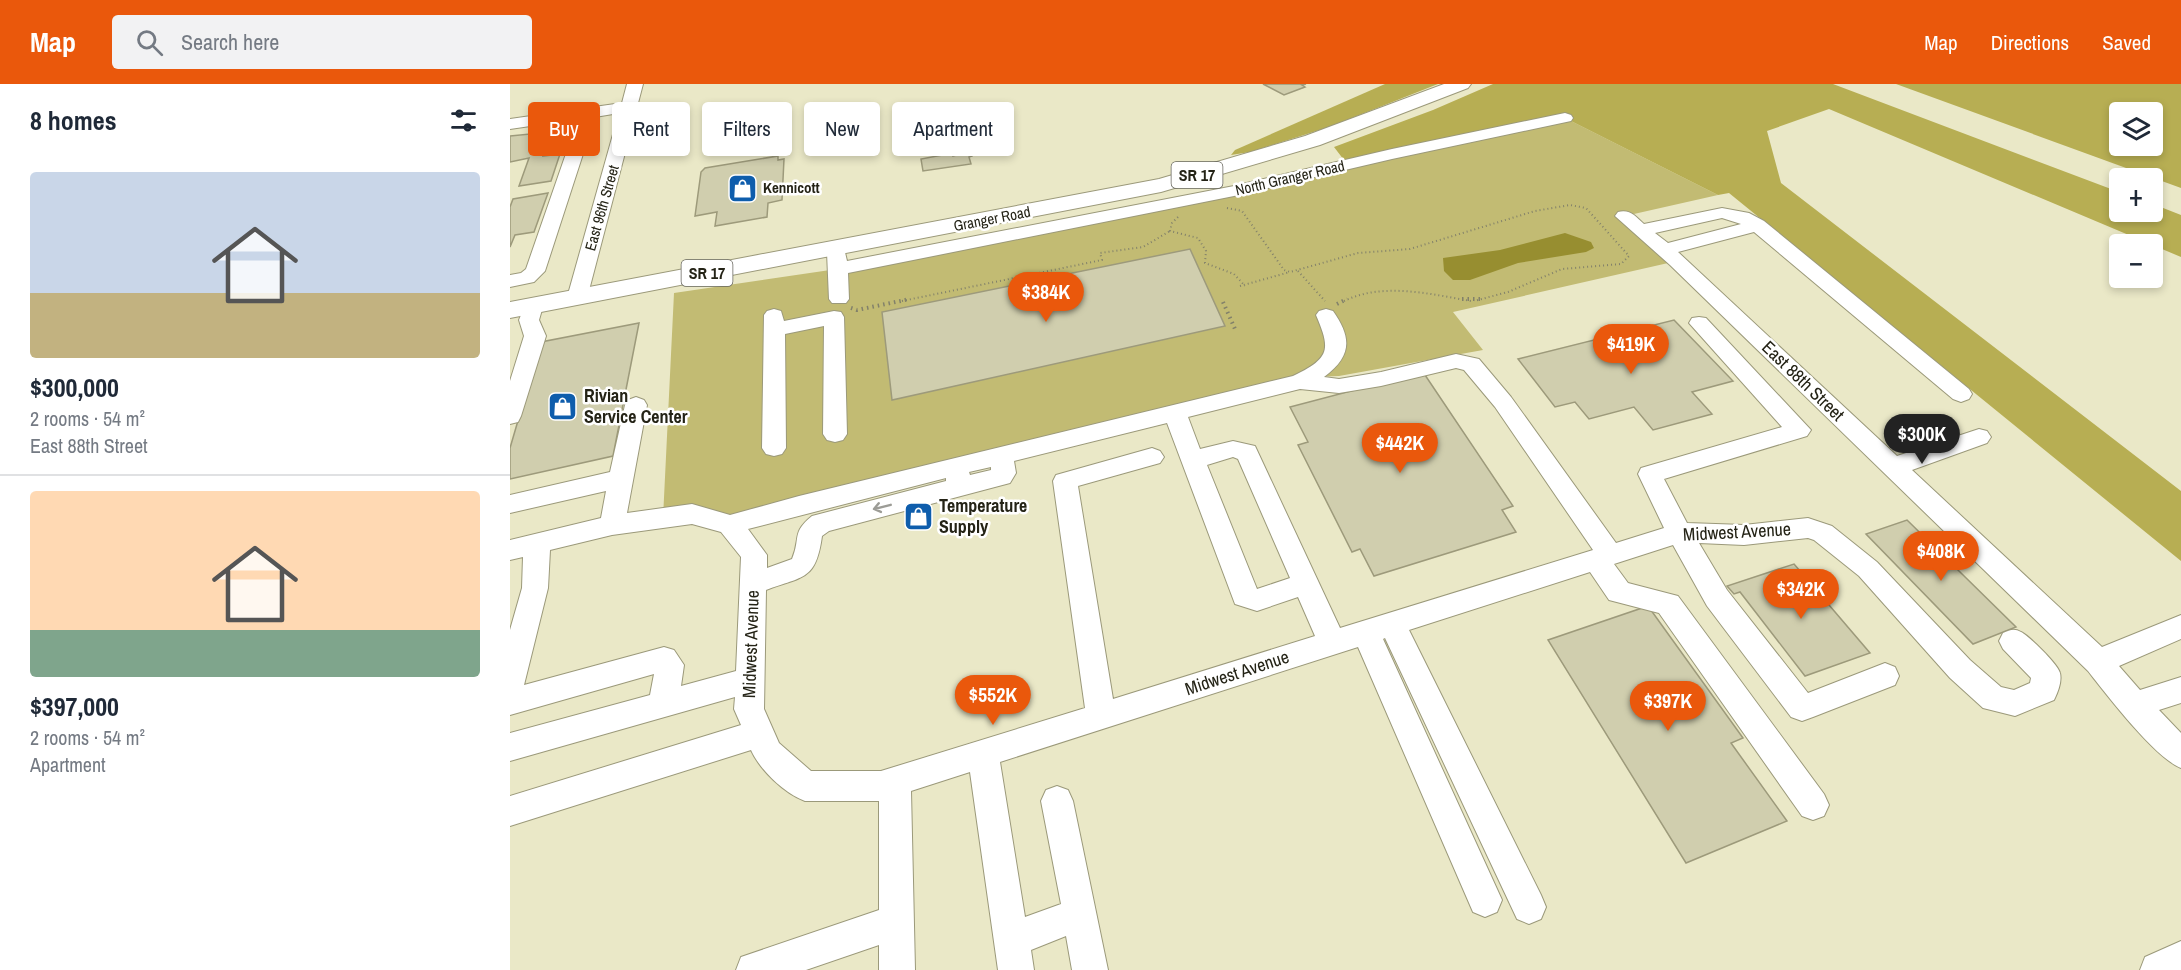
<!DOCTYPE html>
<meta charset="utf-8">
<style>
body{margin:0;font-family:"Archivo Narrow",sans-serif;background:#f2f2f3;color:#1f2937;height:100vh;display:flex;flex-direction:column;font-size:22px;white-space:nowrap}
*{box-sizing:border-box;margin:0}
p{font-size:20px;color:#747a83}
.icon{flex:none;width:33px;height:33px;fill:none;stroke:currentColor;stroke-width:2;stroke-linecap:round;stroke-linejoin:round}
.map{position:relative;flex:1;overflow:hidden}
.panel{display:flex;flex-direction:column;background:#fff;width:510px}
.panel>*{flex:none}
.hud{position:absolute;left:18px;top:18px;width:570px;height:54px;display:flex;gap:12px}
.tools{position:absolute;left:1599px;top:18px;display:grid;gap:12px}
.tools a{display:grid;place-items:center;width:54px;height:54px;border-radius:6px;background:#fff;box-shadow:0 3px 9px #0003;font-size:30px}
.price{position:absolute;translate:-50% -51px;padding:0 14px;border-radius:21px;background:#ea580c;color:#fff;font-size:20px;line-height:39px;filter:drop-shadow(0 2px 3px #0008)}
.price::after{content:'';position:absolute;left:50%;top:36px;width:18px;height:14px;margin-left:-9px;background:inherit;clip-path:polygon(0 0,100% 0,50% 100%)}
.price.on{background:#222;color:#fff}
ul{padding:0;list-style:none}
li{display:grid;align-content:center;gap:12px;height:318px;padding:0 30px}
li+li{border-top:2px solid #e0e1e3}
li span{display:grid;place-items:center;height:186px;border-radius:6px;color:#555}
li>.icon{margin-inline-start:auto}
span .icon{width:108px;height:108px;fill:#fffc;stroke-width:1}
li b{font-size:26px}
h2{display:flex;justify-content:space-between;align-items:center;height:72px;padding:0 30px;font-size:26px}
.pill{padding:0 21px;border-radius:6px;background:#fff;box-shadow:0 3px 9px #0003;font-size:21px;line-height:54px}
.pill.on{background:#ea580c;color:#fff}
header{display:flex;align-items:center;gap:36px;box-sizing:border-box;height:84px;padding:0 30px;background:#ea580c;color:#fff}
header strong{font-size:28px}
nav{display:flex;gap:33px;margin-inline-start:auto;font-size:21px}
.search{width:420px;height:54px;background:#f2f2f3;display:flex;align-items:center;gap:15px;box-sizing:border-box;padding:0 21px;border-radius:6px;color:#747a83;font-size:22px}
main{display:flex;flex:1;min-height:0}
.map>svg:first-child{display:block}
.green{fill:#c2bb73}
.forest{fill:#b7ae53;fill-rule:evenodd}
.water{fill:#978e30}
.building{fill:#d0ceae;stroke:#9d9a7b;stroke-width:1.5}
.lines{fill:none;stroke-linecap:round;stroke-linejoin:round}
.minor-casing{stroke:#9b997a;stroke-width:2}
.major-casing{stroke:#9b997a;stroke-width:2}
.path-far1{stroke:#82816a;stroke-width:2;stroke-dasharray:1 3;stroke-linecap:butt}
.path{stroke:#82816a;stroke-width:4;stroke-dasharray:1.5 4;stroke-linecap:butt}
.minor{fill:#fff;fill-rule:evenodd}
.major{fill:#fff;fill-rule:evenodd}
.oneway{stroke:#9c9c96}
.labels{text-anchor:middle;stroke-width:5;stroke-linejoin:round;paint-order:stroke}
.far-street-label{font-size:15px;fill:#242316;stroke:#fff}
.far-poi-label{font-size:15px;font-weight:bold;fill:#242316;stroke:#fff;text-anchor:start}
.shield{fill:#fff;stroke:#66655c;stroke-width:1.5}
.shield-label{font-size:16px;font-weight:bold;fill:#242316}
.street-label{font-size:18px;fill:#242316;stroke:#fff}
.poi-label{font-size:18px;font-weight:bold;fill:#242316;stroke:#fff;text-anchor:start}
</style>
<header>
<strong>Map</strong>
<div class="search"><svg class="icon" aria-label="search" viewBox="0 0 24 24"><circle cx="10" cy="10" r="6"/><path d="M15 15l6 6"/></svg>Search here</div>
<nav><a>Map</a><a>Directions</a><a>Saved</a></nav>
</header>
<main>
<section class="panel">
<h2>8 homes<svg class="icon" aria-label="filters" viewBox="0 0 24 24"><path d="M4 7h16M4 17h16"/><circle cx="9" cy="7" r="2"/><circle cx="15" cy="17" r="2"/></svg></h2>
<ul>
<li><span style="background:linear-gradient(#c9d6e8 65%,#c2b280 0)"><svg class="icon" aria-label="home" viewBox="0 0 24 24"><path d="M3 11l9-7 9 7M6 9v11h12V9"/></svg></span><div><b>$300,000</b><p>2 rooms · 54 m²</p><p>East 88th Street</p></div></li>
<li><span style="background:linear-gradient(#ffd9b3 75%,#7fa58c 0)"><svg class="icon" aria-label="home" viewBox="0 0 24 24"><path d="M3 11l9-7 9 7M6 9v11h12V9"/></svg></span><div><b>$397,000</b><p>2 rooms · 54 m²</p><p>Apartment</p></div></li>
</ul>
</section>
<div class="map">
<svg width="1671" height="886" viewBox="0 0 1671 886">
<rect width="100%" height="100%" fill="#eae8c7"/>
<path class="green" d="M 1055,34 L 1208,111 L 1115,132 L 1167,177 L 943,228 L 973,266 L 829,292 L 800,293 L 227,438 L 153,434 L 164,209 L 327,185 Z"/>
<g class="forest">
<path d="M 875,0 L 928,0 L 819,43 L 740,68 L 721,71 L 725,66 Z"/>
<path d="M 983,0 L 1323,0 L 1609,108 L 1610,128 L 1642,128 L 1643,120 L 1671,131 L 1671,173 L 1319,25 L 1257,47 L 1271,99 L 1671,407 L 1671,477 L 1219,109 L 1208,111 L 1055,34 L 837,80 L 824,63 L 923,26 Z"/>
<path d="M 1386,0 L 1671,0 L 1671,104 ZM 1642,28 L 1642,62 L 1610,62 L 1610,28 Z"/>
</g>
<path class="water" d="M 1055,149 L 1081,158 L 1084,164 L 1076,168 L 1008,179 L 960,196 L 943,196 L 934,187 L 933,174 L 990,166 Z"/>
<g class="building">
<path d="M 753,0 L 796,0 L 792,1 L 795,3 L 774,11 Z"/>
<path d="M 40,48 L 33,72 L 50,70 L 41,97 L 9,102 L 19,74 L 0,78 L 0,52 Z"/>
<path d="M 458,58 L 462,72 L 459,73 L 461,80 L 413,87 L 411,75 L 443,69 L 443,72 L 447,71 L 448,61 Z"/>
<path d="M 268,72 L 268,76 L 274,75 L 272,116 L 258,119 L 257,133 L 205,142 L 207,128 L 185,132 L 191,88 L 195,84 Z"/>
<path d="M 38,109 L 24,148 L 5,151 L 0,163 L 0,123 L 3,115 Z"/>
<path d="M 680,165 L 715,242 L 382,316 L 372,228 Z"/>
<path d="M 1164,236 L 1223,297 L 1182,308 L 1202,330 L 1143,346 L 1124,323 L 1079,335 L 1065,318 L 1045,323 L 1008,275 Z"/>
<path d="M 129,239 L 103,372 L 0,395 L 0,364 L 31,258 Z"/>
<path d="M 913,288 L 1003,422 L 992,426 L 1006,448 L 864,492 L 850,465 L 842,468 L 788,361 L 798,358 L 780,323 Z"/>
<path d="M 1397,436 L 1506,543 L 1463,560 L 1356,450 Z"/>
<path d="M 1284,480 L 1360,569 L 1295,592 L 1230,508 L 1224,510 L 1217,502 Z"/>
<path d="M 1138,522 L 1233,654 L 1221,659 L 1277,737 L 1176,779 L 1038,556 Z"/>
</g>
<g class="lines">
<defs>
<g id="minor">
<path d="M 117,0 L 133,0 L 77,214 L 74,218 L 60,218 L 57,214 L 109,29 L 85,33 L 35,187 L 24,198 L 0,203 L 0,191 L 11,189 L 16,185 L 68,35 L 0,45 L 0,35 L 112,19 Z"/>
<path d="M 1055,29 L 1061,31 L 1063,34 L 1061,37 L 882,75 L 724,112 L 338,189 L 339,215 L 336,219 L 322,219 L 319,215 L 317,168 L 320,164 L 334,164 L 337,177 L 724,102 L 882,65 Z"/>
<path d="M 1212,124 L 1239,129 L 1254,137 L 1459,305 L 1462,310 L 1459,315 L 1451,318 L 1443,315 L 1244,148 L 1168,168 L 1387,372 L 1469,345 L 1477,347 L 1481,353 L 1477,359 L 1402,386 L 1592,563 L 1671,531 L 1671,555 L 1609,582 L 1630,606 L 1671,593 L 1671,619 L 1649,626 L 1671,649 L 1671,684 C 1645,674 1597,611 1578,587 L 1160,181 L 1105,132 L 1108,128 C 1120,125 1125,132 1134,140 ZM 1212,134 L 1231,140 L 1158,159 L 1145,149 Z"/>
<path d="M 23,216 L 30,218 L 33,222 L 29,236 L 36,252 L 11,332 L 8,338 L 0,340 L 0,297 L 14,252 L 9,236 L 16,218 Z"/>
<path d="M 264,225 L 271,227 L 274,237 L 324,227 L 331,228 L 334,233 L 337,350 L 333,356 L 325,358 L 317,356 L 313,350 L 314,242 L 275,250 L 276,364 L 272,370 L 264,372 L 256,370 L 252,364 L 254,231 L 257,227 Z"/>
<path d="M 816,225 L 823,227 C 842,254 842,272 814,293 L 829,295 L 871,288 L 946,270 L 969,275 L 1001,313 L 1106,459 L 1154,444 L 1128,390 L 1131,384 L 1272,343 L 1179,239 L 1182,234 L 1189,233 L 1196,234 L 1301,346 L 1297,352 L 1154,395 L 1177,439 L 1234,441 L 1298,434 L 1322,442 L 1367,478 L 1460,576 L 1491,603 L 1504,606 L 1520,599 L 1521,594 L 1493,565 L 1489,557 L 1493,549 C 1500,546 1504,544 1511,548 C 1519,552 1548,580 1550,589 C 1552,597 1548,608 1544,616 L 1505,632 L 1473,624 L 1440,594 L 1349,492 L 1304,456 L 1298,454 L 1234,461 L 1189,459 L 1217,506 L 1298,609 L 1375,579 L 1385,583 L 1389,592 L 1385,601 L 1303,633 L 1292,637 L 1281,633 L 1197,522 L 1163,461 L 1104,480 L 1118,499 L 1168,512 L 1314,710 L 1319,721 L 1314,732 L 1303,736 L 1292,732 L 1149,529 L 1099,516 L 1080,488 L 899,546 L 1031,811 L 1036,823 L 1031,835 L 1019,840 L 1007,835 L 875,554 L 873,555 L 992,816 L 987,828 L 975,833 L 963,828 L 848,563 L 490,678 L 515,833 L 551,820 L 531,717 L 536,706 L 547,702 L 558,706 L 563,717 L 598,886 L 562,886 L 556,852 L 521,866 L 524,886 L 488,886 L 460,688 L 401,707 L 405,886 L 369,886 L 369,861 L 296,886 L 226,886 L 231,873 L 369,826 L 369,717 L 295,717 C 274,709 250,686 241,666 L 0,742 L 0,712 L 231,641 L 224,625 L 225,613 L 0,677 L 0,649 L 140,611 L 144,590 L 0,631 L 0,546 L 12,504 L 13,473 L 0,476 L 0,456 L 91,434 L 96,407 L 0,429 L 0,411 L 100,388 L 115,321 L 118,316 L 126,313 L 134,316 L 137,321 L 117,429 L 182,420 L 220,431 L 289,412 L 783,292 C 820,274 821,266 806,231 L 809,227 ZM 946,284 L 954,286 L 985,323 L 1083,466 L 830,544 L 745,362 L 723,357 L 690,365 L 678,333 L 790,305 L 829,309 L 871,302 ZM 657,339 L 725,520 L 747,527 L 788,513 L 805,552 L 603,615 L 568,402 L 650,379 L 654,373 L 650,367 L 642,364 L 546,391 L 543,397 L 575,624 L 371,687 L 301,687 L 269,659 L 254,625 L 256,506 C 294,492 306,496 312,452 L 319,447 L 500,399 L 506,389 L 504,377 ZM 723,373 L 728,375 L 780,494 L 747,505 L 697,381 ZM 481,383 L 481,386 L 460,391 L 459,388 ZM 436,394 L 436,397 L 302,432 C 281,449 291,454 282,475 L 257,484 L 257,471 L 238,445 ZM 182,440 L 211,448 L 231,473 L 226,587 L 171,602 L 174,581 L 164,566 L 154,563 L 14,601 L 38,504 L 40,466 L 102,451 Z"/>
<path d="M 1671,857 L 1671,886 L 1630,886 L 1635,873 Z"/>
</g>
<path id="major" d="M 934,0 L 961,0 L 958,4 L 810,61 L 651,108 L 0,234 L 0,218 L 649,95 L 795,52 Z"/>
</defs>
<use href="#minor" class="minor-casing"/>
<use href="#major" class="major-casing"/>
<g class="path-far1">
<path d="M 717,124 L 732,127 L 774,186 L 780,188 L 848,169 L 900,165 L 1025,127 L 1060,121 L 1076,124 L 1119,172 L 1111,180 L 1052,185 L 998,208 L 964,217"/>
<path d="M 668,133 L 662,139 L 660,147 L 688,154 L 696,167 L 695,179 L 724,190 L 735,202"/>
<path d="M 788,187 L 815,217"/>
<path d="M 730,202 L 780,188"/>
<path d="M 392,217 L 592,176 L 590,169 L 633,163 L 660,147"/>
<path d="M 834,217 C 873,198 920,210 961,217"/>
</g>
<g class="path">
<path d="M 952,215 L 970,215"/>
<path d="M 713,218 L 725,245"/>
<path d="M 827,220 L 837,215"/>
<path d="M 341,224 L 347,226 L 400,215"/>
</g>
<use href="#minor" class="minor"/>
<use href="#major" class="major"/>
</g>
<defs><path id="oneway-shaft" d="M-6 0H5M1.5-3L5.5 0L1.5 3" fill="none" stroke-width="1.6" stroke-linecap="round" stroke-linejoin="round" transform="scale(1.5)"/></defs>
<use class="oneway" href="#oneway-shaft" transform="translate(372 423) rotate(166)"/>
<defs>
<symbol id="shop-square" viewBox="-11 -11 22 22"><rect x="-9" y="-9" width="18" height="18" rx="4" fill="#0e5dac" stroke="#fff"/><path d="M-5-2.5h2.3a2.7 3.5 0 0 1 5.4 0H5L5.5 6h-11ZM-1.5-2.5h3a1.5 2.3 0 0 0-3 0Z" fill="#fff"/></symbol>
</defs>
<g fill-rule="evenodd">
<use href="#shop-square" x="216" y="88" width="33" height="33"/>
<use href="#shop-square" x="36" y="306" width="33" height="33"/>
<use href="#shop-square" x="392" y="416" width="33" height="33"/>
</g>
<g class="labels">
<g class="far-street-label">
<text transform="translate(780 94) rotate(-13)" y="5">North Granger Road</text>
<text transform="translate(92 124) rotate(-74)" y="5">East 96th Street</text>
<text transform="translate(482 135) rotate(-11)" y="5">Granger Road</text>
</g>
<g class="far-poi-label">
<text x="253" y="109">Kennicott</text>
</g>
<g class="shield">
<rect x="661.5" y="78" width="51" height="26" rx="4.5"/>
<rect x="171.5" y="176" width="51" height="26" rx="4.5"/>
</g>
<g class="shield-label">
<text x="687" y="97">SR 17</text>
<text x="197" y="195">SR 17</text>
</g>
<g class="street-label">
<text transform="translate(1293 297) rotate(44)" y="6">East 88th Street</text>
<text transform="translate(1227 448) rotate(-3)" y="6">Midwest Avenue</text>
<text transform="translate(241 560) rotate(-88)" y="6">Midwest Avenue</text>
<text transform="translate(727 589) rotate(-18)" y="6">Midwest Avenue</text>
</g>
<g class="poi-label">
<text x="74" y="318">Rivian<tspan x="74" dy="21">Service Center</tspan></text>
<text x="429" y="428">Temperature<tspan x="429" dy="21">Supply</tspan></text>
</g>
</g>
</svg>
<div class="tools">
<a><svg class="icon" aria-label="layers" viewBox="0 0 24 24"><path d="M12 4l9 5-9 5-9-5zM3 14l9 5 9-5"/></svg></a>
<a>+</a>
<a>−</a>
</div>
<b class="price" style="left:536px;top:239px">$384K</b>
<b class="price" style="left:1121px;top:291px">$419K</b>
<b class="price on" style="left:1412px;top:381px">$300K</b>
<b class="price" style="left:890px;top:390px">$442K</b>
<b class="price" style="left:1431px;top:498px">$408K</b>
<b class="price" style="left:1291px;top:536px">$342K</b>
<b class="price" style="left:483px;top:642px">$552K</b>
<b class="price" style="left:1158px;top:648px">$397K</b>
<div class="hud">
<a class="pill on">Buy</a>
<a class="pill">Rent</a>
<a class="pill">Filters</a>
<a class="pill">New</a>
<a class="pill">Apartment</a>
</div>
</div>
</main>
